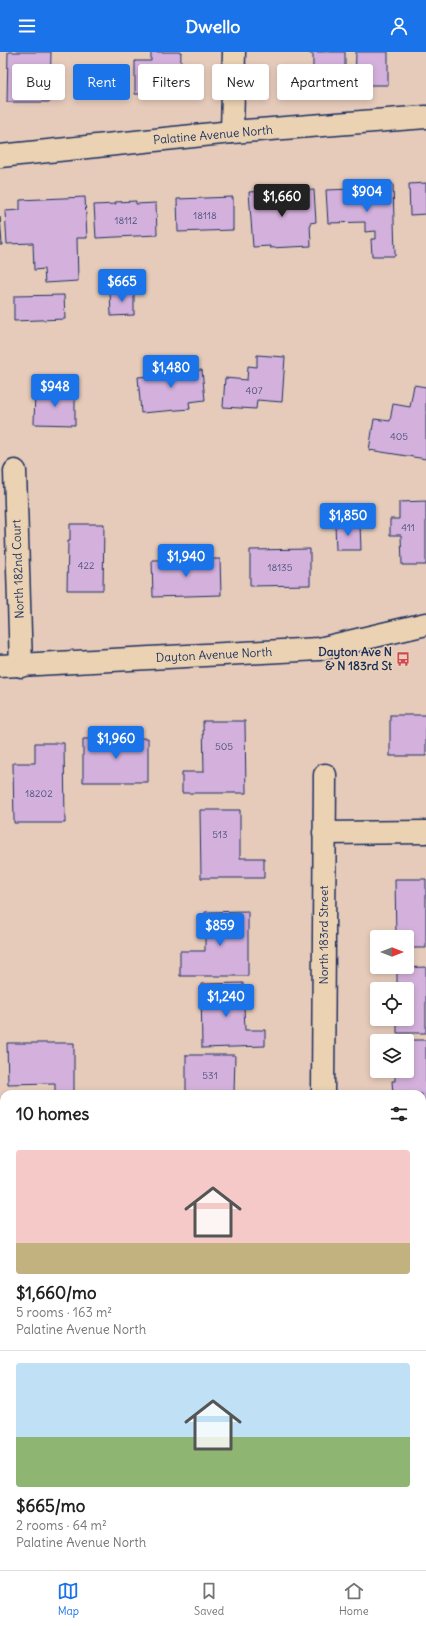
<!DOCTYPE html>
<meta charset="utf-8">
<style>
body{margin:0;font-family:Delius,sans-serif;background:#f2f2f2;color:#222;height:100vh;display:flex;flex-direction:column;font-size:15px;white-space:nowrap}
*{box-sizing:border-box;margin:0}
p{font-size:13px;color:#767676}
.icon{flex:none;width:22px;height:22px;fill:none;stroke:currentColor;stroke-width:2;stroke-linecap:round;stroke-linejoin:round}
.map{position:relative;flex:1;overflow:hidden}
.panel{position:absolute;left:0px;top:1038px;width:426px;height:480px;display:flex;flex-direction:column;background:#fff;border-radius:12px 12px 0 0;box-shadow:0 2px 6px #0003}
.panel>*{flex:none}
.banner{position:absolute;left:12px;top:12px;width:402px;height:36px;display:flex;gap:8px}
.needle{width:26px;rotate:90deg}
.buttons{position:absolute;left:370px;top:878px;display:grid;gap:8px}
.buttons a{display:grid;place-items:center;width:44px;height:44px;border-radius:4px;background:#fff;box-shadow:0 2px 6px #0003;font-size:20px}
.price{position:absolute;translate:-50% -34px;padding:0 9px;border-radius:4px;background:#1a73e8;color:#fff;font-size:13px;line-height:26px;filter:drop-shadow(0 1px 2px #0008)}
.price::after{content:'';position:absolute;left:50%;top:24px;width:12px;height:9px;margin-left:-6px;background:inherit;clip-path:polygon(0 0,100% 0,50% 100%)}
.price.selected{background:#222;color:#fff}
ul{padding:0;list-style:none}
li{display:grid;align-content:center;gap:8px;height:212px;padding:0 16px}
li+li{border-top:1px solid #e0e0e0}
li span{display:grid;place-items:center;height:124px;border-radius:4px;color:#555}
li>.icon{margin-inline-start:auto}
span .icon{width:72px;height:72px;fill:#fffc;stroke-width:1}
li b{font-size:17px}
h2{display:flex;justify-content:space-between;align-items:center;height:48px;padding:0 16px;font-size:17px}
.pill{padding:0 14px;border-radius:4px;background:#fff;box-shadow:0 2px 6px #0003;font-size:14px;line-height:36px}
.pill.selected{background:#1a73e8;color:#fff}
header{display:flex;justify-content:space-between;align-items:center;height:52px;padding:0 16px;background:#1a73e8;color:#fff;font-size:18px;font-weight:700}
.tabs{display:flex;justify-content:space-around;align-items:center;height:56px;border-top:1px solid #e0e0e0;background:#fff;font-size:11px;color:#767676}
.tabs a{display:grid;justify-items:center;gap:2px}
.tabs .selected{color:#1a73e8}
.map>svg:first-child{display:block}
.building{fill:#d4b1dc;stroke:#1b2f5e}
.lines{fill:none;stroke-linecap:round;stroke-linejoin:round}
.minor-casing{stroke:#1b2f5e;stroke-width:25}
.tertiary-casing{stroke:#1b2f5e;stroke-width:25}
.minor{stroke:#ebd2b3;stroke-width:22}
.tertiary{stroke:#ebd2b3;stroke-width:22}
.labels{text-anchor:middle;stroke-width:3;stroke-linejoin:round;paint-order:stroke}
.number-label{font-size:10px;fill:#49507e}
.street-label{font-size:12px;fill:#1b2f5e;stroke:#ebd2b3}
.poi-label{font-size:12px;font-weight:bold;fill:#1b2f5e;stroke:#ebd2b3;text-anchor:end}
</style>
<header><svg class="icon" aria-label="menu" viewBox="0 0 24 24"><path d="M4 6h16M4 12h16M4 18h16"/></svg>Dwello<svg class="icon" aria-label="person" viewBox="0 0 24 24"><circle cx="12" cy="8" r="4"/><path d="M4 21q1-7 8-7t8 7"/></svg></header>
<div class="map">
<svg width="426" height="1518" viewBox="0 0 426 1518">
<rect width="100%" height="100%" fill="#e6cbbb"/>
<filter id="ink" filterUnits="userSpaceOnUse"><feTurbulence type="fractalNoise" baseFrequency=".025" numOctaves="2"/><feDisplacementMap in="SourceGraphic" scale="8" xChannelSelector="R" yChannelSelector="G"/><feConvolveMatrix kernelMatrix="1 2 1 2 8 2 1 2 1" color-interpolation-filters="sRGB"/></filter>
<g filter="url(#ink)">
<g class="building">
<path d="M 8,0 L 51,0 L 50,50 L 7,50 Z"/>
<path d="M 151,0 L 181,0 L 180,42 L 135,42 L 135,9 L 151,9 Z"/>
<path d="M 310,0 L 345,0 L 345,26 L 313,25 L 313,2 L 310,2 Z"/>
<path d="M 356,0 L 388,0 L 388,33 L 355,33 Z"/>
<path d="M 426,131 L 426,162 L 410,163 L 409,132 Z"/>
<path d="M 393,132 L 395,204 L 372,204 L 371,187 L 376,187 L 376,179 L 365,180 L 365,170 L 328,171 L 326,138 L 353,137 L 353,134 Z"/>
<path d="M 293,137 L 293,139 L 314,138 L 316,170 L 310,171 L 311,194 L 270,196 L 270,194 L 253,195 L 249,140 Z"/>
<path d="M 85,145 L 87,186 L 77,186 L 78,229 L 45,231 L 44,217 L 34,218 L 33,191 L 7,192 L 5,159 L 20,158 L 20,148 Z"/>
<path d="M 233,145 L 233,178 L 178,180 L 177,147 Z"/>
<path d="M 136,149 L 136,152 L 156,151 L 157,183 L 96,186 L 94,153 L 116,152 L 115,150 Z"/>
<path d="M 0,165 L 2,193 L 0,193 Z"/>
<path d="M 134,238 L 134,263 L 111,264 L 110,239 Z"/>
<path d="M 64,243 L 65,267 L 14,269 L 14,244 Z"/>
<path d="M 257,303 L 285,305 L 282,350 L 257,348 L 256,357 L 223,355 L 225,326 L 247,328 L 248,314 L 257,315 Z"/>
<path d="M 187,311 L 188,319 L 202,318 L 205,348 L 189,350 L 190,357 L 141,361 L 138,325 L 163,323 L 162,313 Z"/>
<path d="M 414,333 L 426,335 L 426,407 L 369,398 L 374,367 L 390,369 L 393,352 L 410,355 Z"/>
<path d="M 35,339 L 75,340 L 75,373 L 34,372 Z"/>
<path d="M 426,449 L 426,513 L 402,513 L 401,483 L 390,483 L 390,467 L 399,467 L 399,450 Z"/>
<path d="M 70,472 L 104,472 L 103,538 L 67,538 L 68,489 L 70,489 Z"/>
<path d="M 335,472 L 360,472 L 361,498 L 336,498 Z"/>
<path d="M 310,497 L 310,533 L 250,534 L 250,498 Z"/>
<path d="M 220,507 L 221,543 L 153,545 L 152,508 Z"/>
<rect x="390" y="663" width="36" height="41"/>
<path d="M 203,669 L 245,669 L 246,741 L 182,741 L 182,720 L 204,720 Z"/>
<path d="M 148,686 L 148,730 L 83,730 L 83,687 Z"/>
<path d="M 35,691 L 64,691 L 65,771 L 14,771 L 13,711 L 35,711 Z"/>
<path d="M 200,758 L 240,758 L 240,806 L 264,806 L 264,826 L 201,826 Z"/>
<path d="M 395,827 L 426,827 L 426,896 L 407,896 L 407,885 L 396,885 Z"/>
<path d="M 248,859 L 248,924 L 180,924 L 180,899 L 205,899 L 205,860 Z"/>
<path d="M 426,915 L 426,981 L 397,981 L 397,967 L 407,967 L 407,937 L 397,937 L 397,916 Z"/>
<path d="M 243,931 L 245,978 L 265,978 L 265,994 L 202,996 L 201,932 Z"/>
<path d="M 395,988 L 426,988 L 426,1055 L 422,1055 L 422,1042 L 393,1042 L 392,1029 L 395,1029 L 395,1019 L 407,1019 L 407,989 L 395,989 Z"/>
<path d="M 7,991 L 74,991 L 74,1042 L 55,1042 L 55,1031 L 8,1032 Z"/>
<path d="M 186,1003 L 235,1003 L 234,1042 L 186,1042 Z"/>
<path d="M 4,1189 L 4,1233 L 0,1234 L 0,1190 Z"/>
<rect x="422" y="1274" width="4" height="37"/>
<path d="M 4,1305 L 4,1368 L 0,1369 L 0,1306 Z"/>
<path d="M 4,1404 L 4,1439 L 0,1440 L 0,1405 Z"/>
<path d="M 93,1514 L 134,1514 L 136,1518 L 83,1518 Z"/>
<path d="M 220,1514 L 237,1518 L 220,1518 Z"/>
<rect x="309" y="1514" width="41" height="4"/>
</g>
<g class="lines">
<defs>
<g id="minor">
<path d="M 232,80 L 234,0"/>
<path d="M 0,104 L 232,80 L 426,65"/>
<path d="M 15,419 L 21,614"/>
<path d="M 324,781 L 426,780"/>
<path d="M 323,1042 L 325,723"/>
<path d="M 422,1106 L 426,1106"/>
<path d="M 0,1124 L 4,1122"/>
</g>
<path id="tertiary" d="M 0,614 L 319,597 L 426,572"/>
</defs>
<use href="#minor" class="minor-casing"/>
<use href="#tertiary" class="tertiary-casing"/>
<use href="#minor" class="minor"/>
<use href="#tertiary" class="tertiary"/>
</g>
</g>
<defs>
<symbol id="bus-bare" viewBox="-9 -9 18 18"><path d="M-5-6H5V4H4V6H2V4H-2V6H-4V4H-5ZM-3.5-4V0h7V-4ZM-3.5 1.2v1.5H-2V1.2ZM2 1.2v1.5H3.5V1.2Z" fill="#d1495b" stroke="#ebd2b3" stroke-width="2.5" paint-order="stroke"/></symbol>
</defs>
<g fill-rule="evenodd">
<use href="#bus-bare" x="393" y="597" width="20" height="20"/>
</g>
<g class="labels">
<g class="number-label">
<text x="205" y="167">18118</text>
<text x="126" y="172">18112</text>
<text x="254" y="342">407</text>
<text x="399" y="388">405</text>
<text x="408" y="479">411</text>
<text x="86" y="517">422</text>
<text x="280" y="519">18135</text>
<text x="224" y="698">505</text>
<text x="39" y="745">18202</text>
<text x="220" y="786">513</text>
<text x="210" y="1027">531</text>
</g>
<g class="street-label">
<text transform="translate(213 83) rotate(-5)" y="4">Palatine Avenue North</text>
<text transform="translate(18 517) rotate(-92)" y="4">North 182nd Court</text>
<text transform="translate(214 603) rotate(-3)" y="4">Dayton Avenue North</text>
<text transform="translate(324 883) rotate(-90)" y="4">North 183rd Street</text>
</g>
<g class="poi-label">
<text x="392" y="604">Dayton Ave N<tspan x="392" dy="14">&amp; N 183rd St</tspan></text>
</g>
</g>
</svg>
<div class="buttons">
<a><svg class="needle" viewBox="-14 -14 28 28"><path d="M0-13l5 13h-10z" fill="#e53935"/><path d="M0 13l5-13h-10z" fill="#767676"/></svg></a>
<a><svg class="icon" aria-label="locate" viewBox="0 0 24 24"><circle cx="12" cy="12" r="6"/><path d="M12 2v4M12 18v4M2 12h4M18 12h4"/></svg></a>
<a><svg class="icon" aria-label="layers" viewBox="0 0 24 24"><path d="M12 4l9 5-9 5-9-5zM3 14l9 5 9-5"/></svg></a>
</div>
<b class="price" style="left:367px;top:161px">$904</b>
<b class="price selected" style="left:282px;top:166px">$1,660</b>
<b class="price" style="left:122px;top:251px">$665</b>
<b class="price" style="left:171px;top:337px">$1,480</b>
<b class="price" style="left:55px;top:356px">$948</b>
<b class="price" style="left:348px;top:485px">$1,850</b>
<b class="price" style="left:186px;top:526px">$1,940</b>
<b class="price" style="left:116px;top:708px">$1,960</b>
<b class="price" style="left:220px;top:895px">$859</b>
<b class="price" style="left:226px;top:966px">$1,240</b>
<div class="banner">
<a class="pill">Buy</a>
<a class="pill selected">Rent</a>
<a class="pill">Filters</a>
<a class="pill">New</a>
<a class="pill">Apartment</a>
</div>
<section class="panel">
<h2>10 homes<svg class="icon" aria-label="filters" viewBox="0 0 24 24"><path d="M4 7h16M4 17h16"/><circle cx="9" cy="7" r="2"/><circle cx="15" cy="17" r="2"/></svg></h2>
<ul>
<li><span style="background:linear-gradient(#f6c9c9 75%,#c2b280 0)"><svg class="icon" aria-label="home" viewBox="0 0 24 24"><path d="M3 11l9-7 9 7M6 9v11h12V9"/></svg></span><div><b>$1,660/mo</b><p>5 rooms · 163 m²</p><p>Palatine Avenue North</p></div></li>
<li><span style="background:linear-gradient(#bfe0f5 60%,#8fb573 0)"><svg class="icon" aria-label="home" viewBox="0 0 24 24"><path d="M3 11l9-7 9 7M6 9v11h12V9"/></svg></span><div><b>$665/mo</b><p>2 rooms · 64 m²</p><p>Palatine Avenue North</p></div></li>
</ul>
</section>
</div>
<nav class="tabs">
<a class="selected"><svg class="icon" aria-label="map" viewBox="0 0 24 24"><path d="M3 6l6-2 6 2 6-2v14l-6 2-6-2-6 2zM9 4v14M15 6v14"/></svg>Map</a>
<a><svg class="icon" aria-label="saved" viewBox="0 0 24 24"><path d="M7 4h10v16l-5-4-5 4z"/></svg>Saved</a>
<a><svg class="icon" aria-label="home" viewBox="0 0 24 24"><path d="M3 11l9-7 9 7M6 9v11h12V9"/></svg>Home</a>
</nav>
